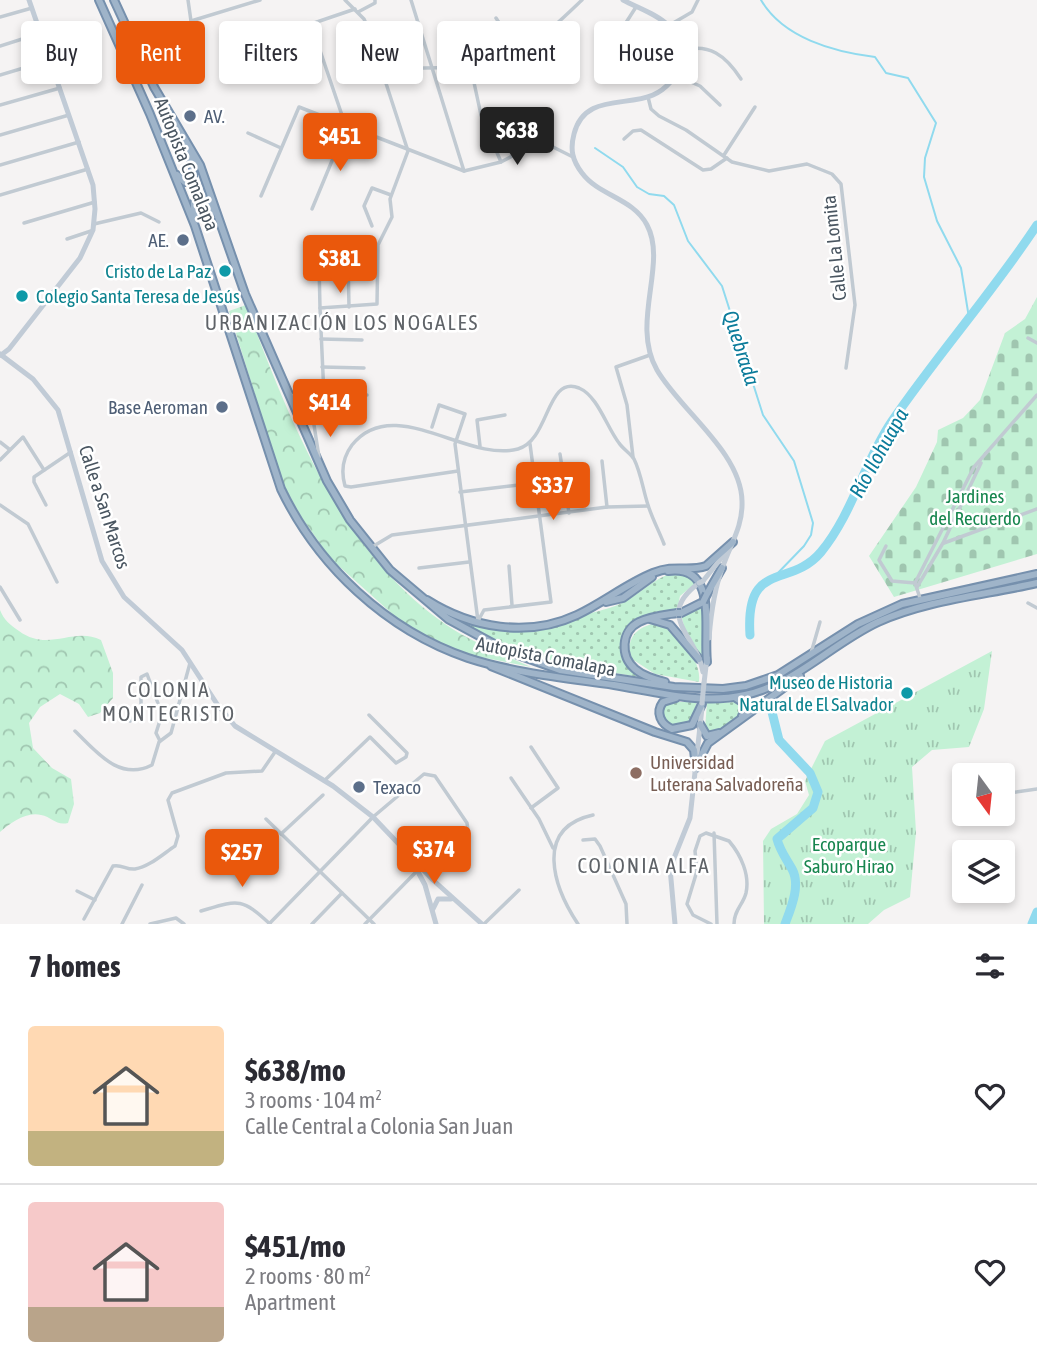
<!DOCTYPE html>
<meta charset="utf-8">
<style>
body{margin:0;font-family:"Asap Condensed",sans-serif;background:#f2f2f3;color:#2b2b33;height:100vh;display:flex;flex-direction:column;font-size:26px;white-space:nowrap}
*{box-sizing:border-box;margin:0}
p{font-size:23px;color:#7c7c81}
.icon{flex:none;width:38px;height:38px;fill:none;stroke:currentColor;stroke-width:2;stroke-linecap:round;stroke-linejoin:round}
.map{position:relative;height:924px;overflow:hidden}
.sheet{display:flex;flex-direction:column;background:#fff;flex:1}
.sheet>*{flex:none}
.hud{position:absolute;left:21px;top:21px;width:996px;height:63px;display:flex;gap:14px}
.needle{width:46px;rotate:165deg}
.tools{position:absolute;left:952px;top:763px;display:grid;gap:14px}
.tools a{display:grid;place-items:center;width:63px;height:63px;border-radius:7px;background:#fff;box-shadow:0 4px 10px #0003;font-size:35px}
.price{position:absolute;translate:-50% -60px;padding:0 16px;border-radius:7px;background:#ea580c;color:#fff;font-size:23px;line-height:46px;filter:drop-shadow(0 2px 4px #0008)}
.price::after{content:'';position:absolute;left:50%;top:42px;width:21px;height:16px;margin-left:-10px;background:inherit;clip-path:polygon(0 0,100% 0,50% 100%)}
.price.selected{background:#222;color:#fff}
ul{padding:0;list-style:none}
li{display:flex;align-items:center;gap:21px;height:175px;padding:0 28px}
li+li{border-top:2px solid #e1e1e2}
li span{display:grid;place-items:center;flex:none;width:196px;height:140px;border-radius:7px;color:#555}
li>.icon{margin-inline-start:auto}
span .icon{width:84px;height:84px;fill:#fffc;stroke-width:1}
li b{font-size:30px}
h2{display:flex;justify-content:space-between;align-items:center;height:84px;padding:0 28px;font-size:30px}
.chip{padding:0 24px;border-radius:7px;background:#fff;box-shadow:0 4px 10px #0003;font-size:24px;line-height:63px}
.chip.selected{background:#ea580c;color:#fff}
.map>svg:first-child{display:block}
.grass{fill:url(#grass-dots)}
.forest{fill:url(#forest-crowns)}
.cemetery{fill:url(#cemetery-stones)}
.park{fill:url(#park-tufts)}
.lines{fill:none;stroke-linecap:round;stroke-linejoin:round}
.stream{stroke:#90daee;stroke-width:2}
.river{stroke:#90daee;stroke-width:9}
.trunk-casing{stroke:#7690ad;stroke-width:10}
.minor{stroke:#c1cad2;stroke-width:3.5}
.secondary{stroke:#c1cbd6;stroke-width:5}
.trunk{stroke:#9fb4c9;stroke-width:6}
.trunk-bridge-casing{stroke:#7690ad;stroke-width:10;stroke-linecap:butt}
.secondary-bridge{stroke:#c1cbd6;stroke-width:5}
.trunk-bridge{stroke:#9fb4c9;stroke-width:6}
.service-dot{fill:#5c6f8a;stroke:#fff;stroke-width:2.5}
.culture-dot{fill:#0f9aa8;stroke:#fff;stroke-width:2.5}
.education-dot{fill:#8d6e63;stroke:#fff;stroke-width:2.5}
.labels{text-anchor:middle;stroke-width:5;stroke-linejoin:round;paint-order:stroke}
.service-label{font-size:19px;fill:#4e5e75;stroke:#fff;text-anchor:start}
.street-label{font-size:19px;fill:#4a5661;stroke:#fff}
.culture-label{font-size:19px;fill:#0d838f;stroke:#fff;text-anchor:end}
.park-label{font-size:19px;fill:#17864f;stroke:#fff}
.education-label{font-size:19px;fill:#785e54;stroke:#fff;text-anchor:start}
.neighbourhood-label{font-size:21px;letter-spacing:2px;fill:#5f6368;stroke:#fff}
.water-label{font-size:21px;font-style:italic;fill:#0c7c9b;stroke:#fff}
</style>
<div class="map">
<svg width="1037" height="924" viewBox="0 0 1037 924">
<defs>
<pattern id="grass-dots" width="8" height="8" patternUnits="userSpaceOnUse" patternTransform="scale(1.75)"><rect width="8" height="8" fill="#c3f1d5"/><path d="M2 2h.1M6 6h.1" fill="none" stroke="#a0c6b0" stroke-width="1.8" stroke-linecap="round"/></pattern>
<pattern id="forest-crowns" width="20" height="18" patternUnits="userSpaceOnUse" patternTransform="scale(1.75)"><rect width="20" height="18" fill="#c3f1d5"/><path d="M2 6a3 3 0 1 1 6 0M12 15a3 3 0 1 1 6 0" fill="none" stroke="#a0c6b0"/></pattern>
<pattern id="cemetery-stones" width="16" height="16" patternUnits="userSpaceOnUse" patternTransform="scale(1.75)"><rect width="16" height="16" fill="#c3f1d5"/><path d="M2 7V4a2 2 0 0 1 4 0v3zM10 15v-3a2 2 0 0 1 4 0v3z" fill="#a0c6b0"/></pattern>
<pattern id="park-tufts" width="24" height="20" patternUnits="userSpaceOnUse" patternTransform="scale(1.75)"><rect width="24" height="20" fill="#c3f1d5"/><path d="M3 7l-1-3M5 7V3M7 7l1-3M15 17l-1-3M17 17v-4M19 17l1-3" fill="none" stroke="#a0c6b0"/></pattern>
</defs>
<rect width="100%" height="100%" fill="#f5f3f3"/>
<g class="grass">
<path d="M 672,573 L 685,574 L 697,582 L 680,596 L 677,611 L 643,616 L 625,631 L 621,645 L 623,656 L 629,668 L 640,677 C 564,665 512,657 446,614 C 503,639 535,632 591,613 C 602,610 612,608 622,603 C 640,594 653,579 672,573 Z"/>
<path d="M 703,606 L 702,642 L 705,666 L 685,629 L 681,615 Z"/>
<path d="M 652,624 C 675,626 702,659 699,682 L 655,674 L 632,659 C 625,641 634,629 652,624 Z"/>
<path d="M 670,702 L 697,702 L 690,722 L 676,727 L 664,721 L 663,706 Z"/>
<path d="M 737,702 L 744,706 L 742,714 L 716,733 L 708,732 L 705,728 L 707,703 Z"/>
</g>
<g class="forest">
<path d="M 246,305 C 290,421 339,550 445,624 C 471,642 502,654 531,667 L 470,655 L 436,641 L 398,619 L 331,559 L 302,518 L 282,482 L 229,311 Z"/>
<path d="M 0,610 C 4,620 10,625 19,631 C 49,653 73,626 101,640 L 113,673 L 113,698 L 100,713 L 88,717 L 79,704 L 60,694 L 40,707 L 29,723 L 33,748 L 52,768 L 71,779 L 74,804 L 68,823 C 56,826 52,817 41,815 C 27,811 10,823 0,832 Z"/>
</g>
<path class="cemetery" d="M 1037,297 L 1037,554 L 894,597 L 869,556 L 916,487 L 937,442 L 938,430 L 963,418 L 980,400 L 1005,333 L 1025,319 Z"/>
<path class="park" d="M 992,651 L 984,709 L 969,747 L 932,750 L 912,767 L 916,832 L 910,897 L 884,910 L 868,924 L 764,924 L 763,841 L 771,829 L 797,814 L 809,795 L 805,781 L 825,741 Z"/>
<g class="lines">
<g class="stream">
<path d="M 761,0 C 783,38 834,52 875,57 L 886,73 L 908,78 L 936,123 L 925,158 L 924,177 L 937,221 L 961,268 L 969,318"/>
<path d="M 595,148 L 623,167 L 637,187 L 649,194 L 664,196 L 674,205 L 688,241 L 722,286 L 763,415 L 794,461 L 813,523 L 811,535 L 804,546 L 774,577"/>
</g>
<g class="river">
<path d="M 750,635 C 745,559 790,589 821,552 C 853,513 864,462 892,421 C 938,354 992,293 1037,225"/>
<path d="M 771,708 L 779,740 L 810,773 L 818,792 L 813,808 L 777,839 C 780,851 786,858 792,869 C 801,885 791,908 785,924"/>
<path d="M 1032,924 L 1037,912"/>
</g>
<defs>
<g id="trunk">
<path d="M 99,0 L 150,114 L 195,226 L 281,489 C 318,566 386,630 468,658 C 514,673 566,678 614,685 C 656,692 702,705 745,695 C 796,684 831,644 878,622 C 927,600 985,595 1037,583"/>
<path d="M 114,0 L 154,87 L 200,165 L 245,294 L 327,481 L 350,520 L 390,570 L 448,619 L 507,651 L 560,670 L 674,687 L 723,689 L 746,686 L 778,675 L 858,624 L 902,604 L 1037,574"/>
<path d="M 177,175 L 185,182 L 193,179 L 193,166 L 187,147"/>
<path d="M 194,219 L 194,203 L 197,199 L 206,200 L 213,212"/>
<path d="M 668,571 C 719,564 703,630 707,662"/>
<path d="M 707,594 L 722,568"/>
<path d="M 427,600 C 471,628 528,638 577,615 C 603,603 626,584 653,573 C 675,564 688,572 706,566 L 733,542"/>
<path d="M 606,602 L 623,598 L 652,577"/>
<path d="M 681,613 L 703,602"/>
<path d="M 650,619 L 670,625 L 699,659"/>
<path d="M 491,666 L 655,732 L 687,742 L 694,750 L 696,768"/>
<path d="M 665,682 C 654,679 643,676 635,669 C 620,656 621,631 639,622 C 651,616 664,615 677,613"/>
<path d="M 676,698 L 663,702 C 655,713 661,724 672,729 L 692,725 L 702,704"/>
<path d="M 736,698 L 747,705 L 747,712 L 742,716"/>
<path d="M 700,724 L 707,736 L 719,733"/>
<path d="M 698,762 L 708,743 L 800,676"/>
</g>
</defs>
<use href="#trunk" class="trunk-casing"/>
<g class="minor">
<path d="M 411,0 L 464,171"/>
<path d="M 358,12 L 375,3 L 375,0"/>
<path d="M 0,17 L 32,8"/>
<path d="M 496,18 L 518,52"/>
<path d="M 191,21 L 260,0"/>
<path d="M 311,24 L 346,127 L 312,209"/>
<path d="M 668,26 L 692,12 L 698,0"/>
<path d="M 0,46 L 41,33"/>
<path d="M 611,46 L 636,7"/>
<path d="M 681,51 C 709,42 726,56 741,79"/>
<path d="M 226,53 L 355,9"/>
<path d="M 470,64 L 481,115 L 501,162"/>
<path d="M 382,68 C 424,68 476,71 515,53 C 540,41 562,19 582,0"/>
<path d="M 183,71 L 191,21 L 188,0"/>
<path d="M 0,75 L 50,60"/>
<path d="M 677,76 L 700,86 L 720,105"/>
<path d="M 648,97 L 651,109 L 659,116 L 686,130 L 732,162 L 769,171 L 807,164 L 832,174 L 841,184 L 855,305 L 846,368"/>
<path d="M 0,105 L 60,88"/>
<path d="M 248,133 L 281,148"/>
<path d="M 0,135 L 69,115"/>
<path d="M 624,139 L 633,131 L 641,130 L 703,170 L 711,169 L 727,158"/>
<path d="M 724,155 L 755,107"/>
<path d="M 0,165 L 79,142"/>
<path d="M 0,195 L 88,169"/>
<path d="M 261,196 L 299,107 L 464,171 L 501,162 L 535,144 L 547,144 L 573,157"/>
<path d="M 24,223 L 95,202"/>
<path d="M 94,224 L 141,213 L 159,222"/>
<path d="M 372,226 L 364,206 L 372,188 L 391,195"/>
<path d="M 67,239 L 91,231"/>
<path d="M 348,260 L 349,307"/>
<path d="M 319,264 L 320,308"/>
<path d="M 1028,338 L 1037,343"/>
<path d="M 321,339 L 362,340"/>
<path d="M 322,367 L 364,368"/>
<path d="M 289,393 L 309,411 L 318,410"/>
<path d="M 324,396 L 367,395"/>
<path d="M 432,427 L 439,405 L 465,414 L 455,444 L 478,621"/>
<path d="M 0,442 L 9,449"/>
<path d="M 480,446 L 477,420 L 505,415"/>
<path d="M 560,454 L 569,513"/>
<path d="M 319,457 L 314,425 L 324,396 L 320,308 L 377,304 L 378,245 L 392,217 L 390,199 L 408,151 L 368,28 L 364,19 L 345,0"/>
<path d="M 633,457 L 627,405 L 616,367 L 650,355"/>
<path d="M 0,460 L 23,437 L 44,470"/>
<path d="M 602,461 L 607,507"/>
<path d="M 458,471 L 351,487 L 345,486 C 341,472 343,457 352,445 C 394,393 467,463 518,449 C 550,440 546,375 579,388 C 598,396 607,428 619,443 C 623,449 630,453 634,459 C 641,473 643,490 648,505 C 652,518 659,531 664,544"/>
<path d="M 460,492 L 536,483"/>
<path d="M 0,505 L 28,524 L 57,582"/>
<path d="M 46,505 L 34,482 L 34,477 L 71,452"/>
<path d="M 944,543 L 1037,509"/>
<path d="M 886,546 L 879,560 L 892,581 L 915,583"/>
<path d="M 372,547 L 392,535 L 607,507 L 648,506"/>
<path d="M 509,566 L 512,605"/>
<path d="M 419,568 L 469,562"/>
<path d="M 0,587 L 20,620"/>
<path d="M 917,587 L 943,543 L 981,463"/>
<path d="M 920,598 L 915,583 L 974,467 L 1037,395"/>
<path d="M 1028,603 L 1037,608"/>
<path d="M 478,621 L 484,610 L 551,602 L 530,444"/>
<path d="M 811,653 L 820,622"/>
<path d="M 130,721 L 141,708 L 141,677 L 147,674 L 162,714 L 156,733 L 160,741"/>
<path d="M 75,731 C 96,751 119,782 152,765 L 159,742 L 171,733 L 190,663"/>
<path d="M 531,747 L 558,788 L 531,808"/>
<path d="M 511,778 L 539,819 L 553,848"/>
<path d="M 324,781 L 370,737 L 396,763 L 406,757 L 407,753 L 369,715"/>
<path d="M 1003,794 L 1037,789"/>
<path d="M 266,819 L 374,924"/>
<path d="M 714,833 L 717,924"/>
<path d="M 281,834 L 323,795"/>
<path d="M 583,840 L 595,839 L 600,846 L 626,904 L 627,924"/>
<path d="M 77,891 L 95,900"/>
<path d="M 201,911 C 238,900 241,897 270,924"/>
<path d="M 84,919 L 113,866 C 122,864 126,870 135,869 C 149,867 163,854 175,846 L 178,836 L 168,800 L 172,793 L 226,773 L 262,771 L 275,752"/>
<path d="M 122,924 L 142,885"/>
<path d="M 150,924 L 176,918 L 184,924"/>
<path d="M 269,924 L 373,817 L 424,774 L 435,776 L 467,823 L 468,830 L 417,871 L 365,924"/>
<path d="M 312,924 L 342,893"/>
<path d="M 484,924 L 519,890"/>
<path d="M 578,924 C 554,888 533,828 593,815"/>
<path d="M 711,924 L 693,915 L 687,904 L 697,871 L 695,851 L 700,836 L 706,833 L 729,841 C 741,855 750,875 746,893 C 743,905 734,910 734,924"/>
</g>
<g class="secondary">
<path d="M 623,0 C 638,8 657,14 669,26 C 692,49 680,83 653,95 C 625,107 584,94 574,134 C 570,149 572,160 582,173 C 599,196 633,198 647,225 C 668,264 630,323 657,370 C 680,410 741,452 742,501 C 743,526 731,543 723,566 C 714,589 711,613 709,638"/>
<path d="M 0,354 L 33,379 L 58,410 L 102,561 L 124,597 L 182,650 L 217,704 L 235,726 L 333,786 L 373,817 L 433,880 L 482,924"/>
<path d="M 1,355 L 9,349 L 80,258 L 93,230 L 95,209 L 93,185 L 29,0"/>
<path d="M 703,581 L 727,551"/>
<path d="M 699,583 C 654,616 697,635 703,672"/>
<path d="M 704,683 L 707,658"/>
<path d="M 410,857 L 425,885 L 436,924"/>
<path d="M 433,909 L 438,899 L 451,899"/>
<path d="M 675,924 L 670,868 L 690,818 L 702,708"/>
</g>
<use href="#trunk" class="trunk"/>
<defs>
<g id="trunk-bridge">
<path d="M 703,602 L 707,594"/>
<path d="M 677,613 L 681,613"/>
</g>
</defs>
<use href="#trunk-bridge" class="trunk-bridge-casing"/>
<g class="secondary-bridge">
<path d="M 699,583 L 703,581"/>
<path d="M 702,703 L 704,683"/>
</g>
<use href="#trunk-bridge" class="trunk-bridge"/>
</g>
<g class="service-dot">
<circle cx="190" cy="116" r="7"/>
<circle cx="183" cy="240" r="7"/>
<circle cx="222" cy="407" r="7"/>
<circle cx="359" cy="787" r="7"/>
</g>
<g class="culture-dot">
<circle cx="225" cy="271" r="7"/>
<circle cx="22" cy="296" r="7"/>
<circle cx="907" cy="693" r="7"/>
</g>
<circle class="education-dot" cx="636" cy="773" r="7"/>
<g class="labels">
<g class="service-label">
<text x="204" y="123">AV.</text>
<text x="169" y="247" text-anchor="end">AE.</text>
<text x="208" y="414" text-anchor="end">Base Aeroman</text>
<text x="373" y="794">Texaco</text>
</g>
<g class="street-label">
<text transform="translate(187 164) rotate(68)" y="7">Autopista Comalapa</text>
<text transform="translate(834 248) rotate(-96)" y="7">Calle La Lomita</text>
<text transform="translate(105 507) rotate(72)" y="7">Calle a San Marcos</text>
<text transform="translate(546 656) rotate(11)" y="7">Autopista Comalapa</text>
</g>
<g class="culture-label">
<text x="211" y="278">Cristo de La Paz</text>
<text x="36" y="303" text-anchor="start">Colegio Santa Teresa de Jesús</text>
<text x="893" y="689">Museo de Historia<tspan x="893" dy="22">Natural de El Salvador</tspan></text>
</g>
<g class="park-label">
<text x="975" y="503">Jardines<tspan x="975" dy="22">del Recuerdo</tspan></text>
<text x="849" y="851">Ecoparque<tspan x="849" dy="22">Saburo Hirao</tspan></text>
</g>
<g class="education-label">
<text x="650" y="769">Universidad<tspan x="650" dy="22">Luterana Salvadoreña</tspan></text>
</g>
<g class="neighbourhood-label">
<text x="342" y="330">URBANIZACIÓN LOS NOGALES</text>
<text x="169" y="697">COLONIA<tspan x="169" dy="24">MONTECRISTO</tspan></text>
<text x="644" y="873">COLONIA ALFA</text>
</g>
<g class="water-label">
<text transform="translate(741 348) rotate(72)" y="7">Quebrada</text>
<text transform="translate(879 453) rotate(-61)" y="7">Río Ilohuapa</text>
</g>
</g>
</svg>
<div class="tools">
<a><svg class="needle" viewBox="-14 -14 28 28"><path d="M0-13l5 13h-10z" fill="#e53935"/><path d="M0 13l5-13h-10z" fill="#7c7c81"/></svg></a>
<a><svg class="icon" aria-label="layers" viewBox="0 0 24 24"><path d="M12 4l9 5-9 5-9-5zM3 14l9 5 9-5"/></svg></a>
</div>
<b class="price selected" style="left:517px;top:167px">$638</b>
<b class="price" style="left:340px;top:173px">$451</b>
<b class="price" style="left:340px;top:295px">$381</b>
<b class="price" style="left:330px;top:439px">$414</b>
<b class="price" style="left:553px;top:522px">$337</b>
<b class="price" style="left:434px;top:886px">$374</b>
<b class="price" style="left:242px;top:889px">$257</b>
<div class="hud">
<a class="chip">Buy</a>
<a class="chip selected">Rent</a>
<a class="chip">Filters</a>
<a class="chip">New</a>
<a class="chip">Apartment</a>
<a class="chip">House</a>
</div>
</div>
<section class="sheet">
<h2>7 homes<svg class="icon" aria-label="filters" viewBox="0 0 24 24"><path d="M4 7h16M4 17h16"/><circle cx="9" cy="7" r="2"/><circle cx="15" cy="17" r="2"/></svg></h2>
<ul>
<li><span style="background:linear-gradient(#ffd9b3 75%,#c2b280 0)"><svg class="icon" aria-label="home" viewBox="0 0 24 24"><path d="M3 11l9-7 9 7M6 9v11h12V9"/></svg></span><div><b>$638/mo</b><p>3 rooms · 104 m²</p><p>Calle Central a Colonia San Juan</p></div><svg class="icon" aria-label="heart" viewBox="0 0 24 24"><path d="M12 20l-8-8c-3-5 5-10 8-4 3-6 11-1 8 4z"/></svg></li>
<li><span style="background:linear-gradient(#f6c9c9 75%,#b9a48a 0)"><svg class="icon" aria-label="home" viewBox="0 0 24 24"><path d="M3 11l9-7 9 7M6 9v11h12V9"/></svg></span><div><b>$451/mo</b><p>2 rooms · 80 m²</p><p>Apartment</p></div><svg class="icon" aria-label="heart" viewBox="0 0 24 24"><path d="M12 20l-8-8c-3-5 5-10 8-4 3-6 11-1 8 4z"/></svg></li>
</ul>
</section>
